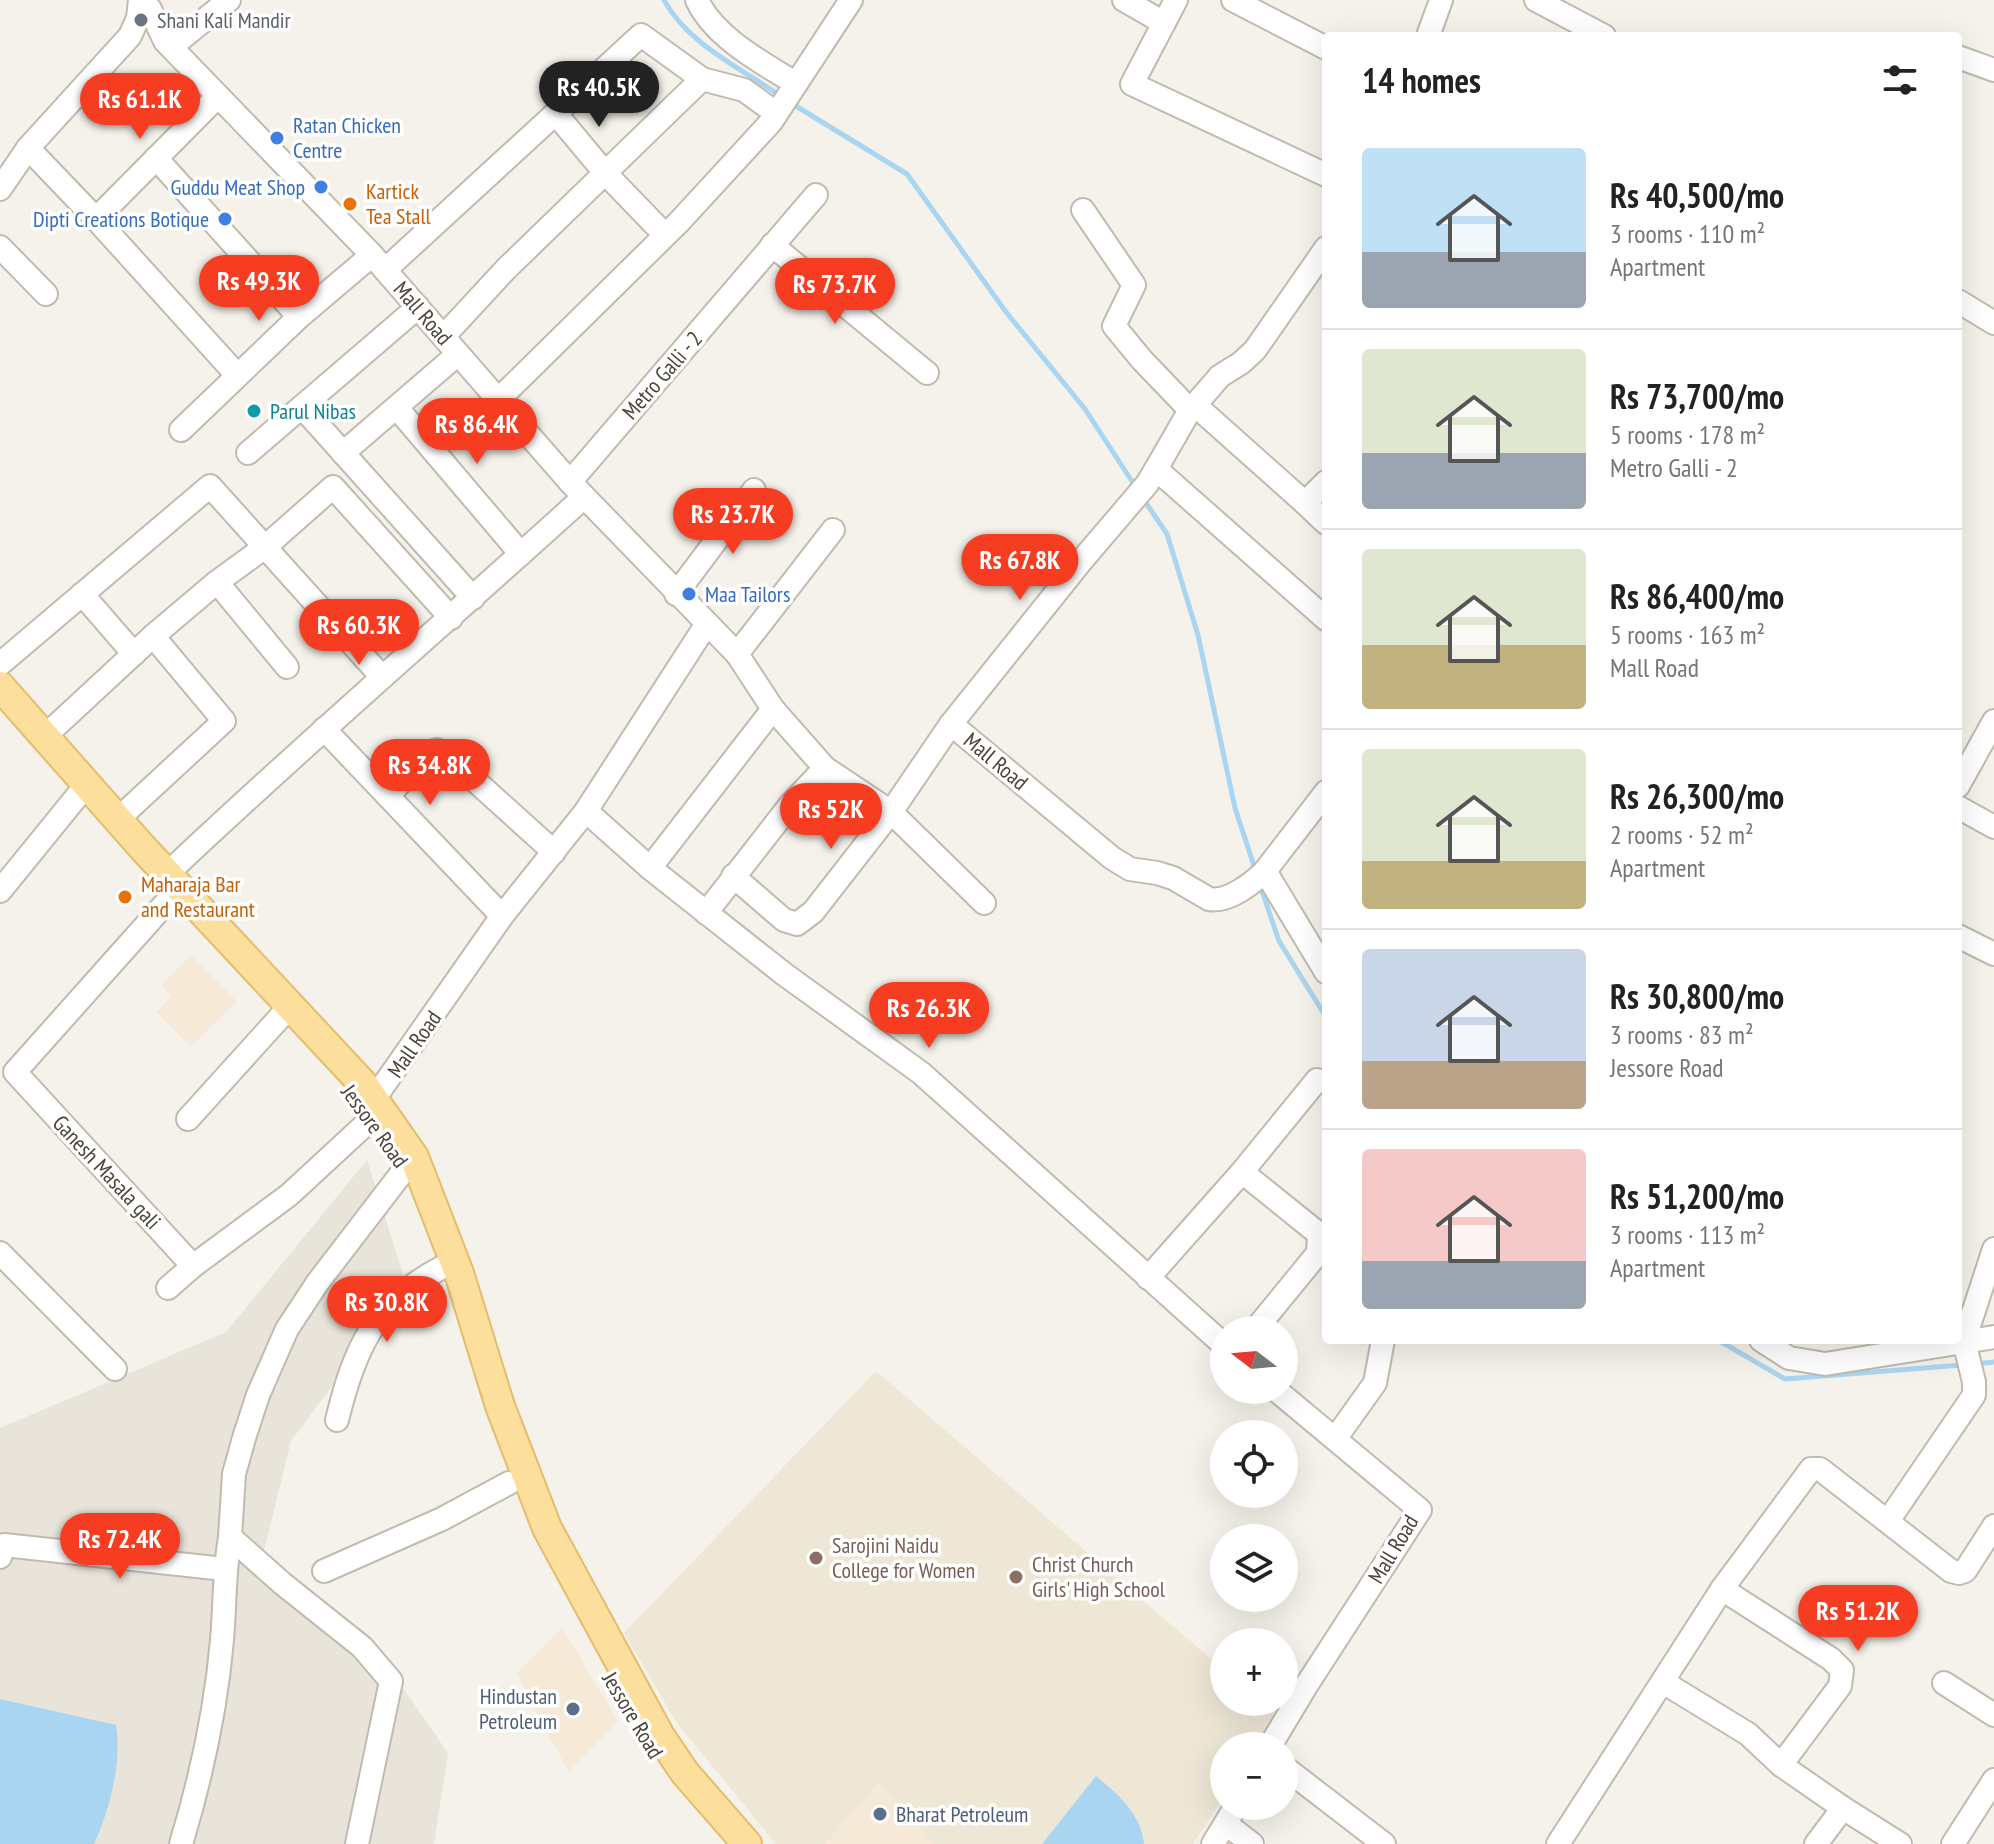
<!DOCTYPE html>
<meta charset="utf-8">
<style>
body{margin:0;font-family:"PT Sans Narrow",sans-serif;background:#f6f6f6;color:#222;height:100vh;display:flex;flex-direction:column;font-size:30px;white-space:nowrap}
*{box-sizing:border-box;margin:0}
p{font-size:26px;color:#767676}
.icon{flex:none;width:44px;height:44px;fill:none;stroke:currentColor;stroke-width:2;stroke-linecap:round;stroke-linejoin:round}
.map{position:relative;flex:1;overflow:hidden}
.panel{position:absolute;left:1322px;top:32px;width:640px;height:1312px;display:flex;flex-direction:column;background:#fff;border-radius:8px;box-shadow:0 8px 32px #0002}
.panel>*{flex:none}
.needle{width:52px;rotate:286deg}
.fabs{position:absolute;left:1210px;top:1316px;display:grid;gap:16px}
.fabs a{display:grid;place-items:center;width:88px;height:88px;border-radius:50%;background:#fff;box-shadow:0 8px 32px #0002;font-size:40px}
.price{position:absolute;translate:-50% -68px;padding:0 18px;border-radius:28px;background:#f63d21;color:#fff;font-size:26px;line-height:52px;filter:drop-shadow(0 2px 4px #0008)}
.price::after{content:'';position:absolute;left:50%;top:48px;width:24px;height:18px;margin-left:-12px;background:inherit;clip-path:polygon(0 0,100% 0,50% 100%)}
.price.on{background:#222;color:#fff}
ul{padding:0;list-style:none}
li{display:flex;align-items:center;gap:24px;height:200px;padding:0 40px}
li+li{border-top:2px solid #e0e0e0}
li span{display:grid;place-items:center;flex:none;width:224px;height:160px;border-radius:8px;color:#555}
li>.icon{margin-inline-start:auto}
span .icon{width:96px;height:96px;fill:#fffc;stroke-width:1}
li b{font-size:34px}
h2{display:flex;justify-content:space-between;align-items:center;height:96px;padding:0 40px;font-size:34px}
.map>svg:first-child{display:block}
.residential{fill:#e9e4d9}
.commercial{fill:#f6e9d8}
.education{fill:#eee7d6}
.water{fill:#aad5f0}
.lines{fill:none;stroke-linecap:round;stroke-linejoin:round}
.stream{stroke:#aad5f0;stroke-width:5}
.minor-casing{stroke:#c1baae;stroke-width:26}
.major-casing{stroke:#e3bd6c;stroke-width:32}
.minor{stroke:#fff;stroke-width:22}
.major{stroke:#fcdf9d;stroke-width:28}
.worship-dot{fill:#6b7280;stroke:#fff;stroke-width:3}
.shop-dot{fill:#3f7fe0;stroke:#fff;stroke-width:3}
.food-dot{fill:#e8710a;stroke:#fff;stroke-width:3}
.culture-dot{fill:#0f9aa8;stroke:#fff;stroke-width:3}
.education-dot{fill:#8d6e63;stroke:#fff;stroke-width:3}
.service-dot{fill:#5c6f8a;stroke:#fff;stroke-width:3}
.labels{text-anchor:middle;stroke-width:7;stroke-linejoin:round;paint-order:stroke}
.worship-label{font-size:22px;fill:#5b616d;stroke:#fff;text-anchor:start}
.shop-label{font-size:22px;fill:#366cbe;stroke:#fff;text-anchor:start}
.food-label{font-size:22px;fill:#c56008;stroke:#fff;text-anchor:start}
.street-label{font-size:22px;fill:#4a4339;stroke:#fff}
.culture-label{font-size:22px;fill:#0d838f;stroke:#fff;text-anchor:start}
.education-label{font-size:22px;fill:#785e54;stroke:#fff;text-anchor:start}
.service-label{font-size:22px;fill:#4e5e75;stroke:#fff;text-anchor:end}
</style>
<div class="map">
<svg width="1994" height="1844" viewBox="0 0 1994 1844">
<rect width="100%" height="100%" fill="#f5f2eb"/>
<path class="residential" d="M 367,1160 L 407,1287 L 291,1441 L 262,1559 L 383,1659 L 448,1753 L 434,1844 L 0,1844 L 0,1428 L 226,1332 Z"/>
<g class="commercial">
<path d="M 191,955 L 237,1002 L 191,1047 L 156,1012 L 171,997 L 161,986 Z"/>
<path d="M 562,1628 L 618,1721 L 569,1771 L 542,1724 L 517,1673 Z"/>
<path d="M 881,1783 L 934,1844 L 825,1844 Z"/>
</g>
<path class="education" d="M 876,1371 L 1224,1670 L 1224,1702 L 1261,1702 L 1276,1715 L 1256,1746 L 1224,1746 L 1224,1796 L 1193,1844 L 934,1844 L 880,1783 L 825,1844 L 776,1844 L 677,1723 L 624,1633 Z"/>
<g class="water">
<path d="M 0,1699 L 116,1725 C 122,1763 110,1809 94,1844 L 0,1844 Z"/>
<path d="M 1096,1776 C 1118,1794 1141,1814 1144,1844 L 1042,1844 Z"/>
</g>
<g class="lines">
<g class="stream">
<path d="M 664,0 C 687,43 740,68 779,95"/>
<path d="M 791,103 L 907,174 L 1006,312 L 1085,409 L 1137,489"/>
<path d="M 1142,497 L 1167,534 L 1198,635 L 1235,808 L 1256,872"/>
<path d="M 1260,885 L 1279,941 L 1326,1017"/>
<path d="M 1718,1340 L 1785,1379 L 1962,1365"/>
<path d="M 1976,1364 L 1994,1362"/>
</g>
<defs>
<g id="minor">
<path d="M 142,0 L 150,9 L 165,41 L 372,255 L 570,482 L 737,654 L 773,709 L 825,768 L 891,812 L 951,724 L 1112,858 L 1130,869 L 1157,873 L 1173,878 L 1209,899 C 1227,903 1252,884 1265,871 L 1326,972"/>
<path d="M 697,0 C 714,37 761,62 795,83"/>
<path d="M 1124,0 L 1164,23"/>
<path d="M 1176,0 L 1132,84 L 1326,175"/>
<path d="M 1233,0 L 1326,48"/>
<path d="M 1536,0 L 1604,36"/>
<path d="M 1428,36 L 1441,0"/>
<path d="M 171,47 L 229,0"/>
<path d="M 1958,57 L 1994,70"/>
<path d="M 702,79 L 744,90 L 776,113"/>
<path d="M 556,114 L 606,174 L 665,235"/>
<path d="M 28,148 L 96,219 L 237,375"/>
<path d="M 156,158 L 299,317"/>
<path d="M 0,189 L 28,148 L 130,36 L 138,18 L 140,0"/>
<path d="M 1083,210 L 1134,285 L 1114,326 L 1142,360 L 1190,410 L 1156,469"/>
<path d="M 96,219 L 218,96"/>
<path d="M 772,245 L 927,373"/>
<path d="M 0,247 L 46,294"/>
<path d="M 385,270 L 641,35 L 702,79 L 506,269 L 444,336"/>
<path d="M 1958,301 L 1994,323"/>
<path d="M 498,400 L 679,222 L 771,122 L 851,0"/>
<path d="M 1195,405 L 1220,376 L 1241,363 L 1255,350 L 1326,248"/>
<path d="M 302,407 L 473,598"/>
<path d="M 397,408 L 521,554"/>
<path d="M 1190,410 L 1195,405 L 1305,503 L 1326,482"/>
<path d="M 181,430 L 299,317 L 372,255"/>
<path d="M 248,453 L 418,307"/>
<path d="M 343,453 L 458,354"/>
<path d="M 570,482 L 816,195"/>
<path d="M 1305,503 L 1326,523"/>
<path d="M 217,582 L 287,667"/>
<path d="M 82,594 L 134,654"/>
<path d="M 676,594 L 754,490"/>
<path d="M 737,654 L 833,530"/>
<path d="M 0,664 L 210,486 L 382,677"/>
<path d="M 951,724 L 1083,559 L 1147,484 L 1156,469 L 1326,619"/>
<path d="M 324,729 L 502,916"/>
<path d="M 44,737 L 153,636 L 217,582 L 265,547 L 333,487 L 451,618"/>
<path d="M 1958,786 L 1994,721"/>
<path d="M 388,796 L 426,754 L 437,750 L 460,767 L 554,852"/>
<path d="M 1958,807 L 1994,827"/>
<path d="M 586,811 L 650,868 L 784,974 L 921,1073 L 1224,1345"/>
<path d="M 118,819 L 224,721 L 153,636"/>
<path d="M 650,868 L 773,709"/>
<path d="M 1265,871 L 1326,792"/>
<path d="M 167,874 C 303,745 445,623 584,497"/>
<path d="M 733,876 L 784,920 L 797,924 L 813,912 L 891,812 L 984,903"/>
<path d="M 0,891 L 87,784"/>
<path d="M 172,896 L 15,1072 L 193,1266 L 289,1195 L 381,1110"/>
<path d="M 706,913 L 791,804 L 825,768"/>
<path d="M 1958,936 L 1994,954"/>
<path d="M 365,1107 L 374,1099 L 502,916 L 586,811 L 706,625"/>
<path d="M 188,1119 L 282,1015"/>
<path d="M 1242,1172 L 1319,1234 L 1318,1253 L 1255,1330"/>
<path d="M 0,1253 L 115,1369"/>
<path d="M 1148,1278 L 1242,1172 L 1317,1080"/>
<path d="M 168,1288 L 193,1266"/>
<path d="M 1761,1340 L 1789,1358 L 1825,1364 L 1994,1337"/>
<path d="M 337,1420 C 354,1350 374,1303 441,1268"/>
<path d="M 1335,1439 L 1375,1383 L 1383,1340"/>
<path d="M 1888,1521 L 1974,1395 L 1974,1382 L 1964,1341 L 1994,1249"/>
<path d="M 0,1557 L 4,1545 L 224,1569"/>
<path d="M 324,1571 L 442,1519 L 509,1483"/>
<path d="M 1722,1589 L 1831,1659 L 1842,1670 L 1840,1686 L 1781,1765"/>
<path d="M 1663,1682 L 1748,1734 L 1781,1765 L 1843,1808"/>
<path d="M 1944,1683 L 1994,1715"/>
<path d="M 1270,1746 L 1306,1686 L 1420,1510 L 1276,1390"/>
<path d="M 1284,1767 L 1384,1844"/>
<path d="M 1226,1824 L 1252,1844"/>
<path d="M 181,1844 C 201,1778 216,1709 222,1640 C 225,1605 224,1572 230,1537"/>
<path d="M 357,1844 L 391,1681 L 362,1647 L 283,1584 L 230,1537 L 234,1474 L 244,1438 L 258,1395 L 287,1329 L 318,1282 L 414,1157"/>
<path d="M 1213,1844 L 1236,1806"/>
<path d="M 1558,1844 L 1722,1589 L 1811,1469 L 1820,1469 L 1951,1571 L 1959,1573 L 1965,1571 L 1994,1526"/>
<path d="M 1816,1844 L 1843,1808 L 1900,1844"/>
<path d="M 1953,1844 L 1994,1780"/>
</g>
<path id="major" d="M 0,686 L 142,847 L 363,1084 L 414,1157 L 459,1273 L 500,1406 L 547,1528 L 660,1736 L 685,1773 L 747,1844"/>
</defs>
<use href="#minor" class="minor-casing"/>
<use href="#major" class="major-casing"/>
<use href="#minor" class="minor"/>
<use href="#major" class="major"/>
</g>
<circle class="worship-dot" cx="141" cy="20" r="8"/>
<g class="shop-dot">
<circle cx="277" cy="138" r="8"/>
<circle cx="321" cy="187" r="8"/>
<circle cx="225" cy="219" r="8"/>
<circle cx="689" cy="594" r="8"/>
</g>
<g class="food-dot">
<circle cx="350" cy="204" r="8"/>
<circle cx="125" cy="897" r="8"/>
</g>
<circle class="culture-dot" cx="254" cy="411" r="8"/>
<g class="education-dot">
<circle cx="816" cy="1558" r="8"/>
<circle cx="1016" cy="1577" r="8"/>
</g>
<g class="service-dot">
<circle cx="573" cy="1709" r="8"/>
<circle cx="880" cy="1814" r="8"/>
</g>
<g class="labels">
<g class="worship-label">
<text x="157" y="28">Shani Kali Mandir</text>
</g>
<g class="shop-label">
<text x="293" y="133">Ratan Chicken<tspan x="293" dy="25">Centre</tspan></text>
<text x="305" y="195" text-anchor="end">Guddu Meat Shop</text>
<text x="209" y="227" text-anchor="end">Dipti Creations Botique</text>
<text x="705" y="602">Maa Tailors</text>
</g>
<g class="food-label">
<text x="366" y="199">Kartick<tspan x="366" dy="25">Tea Stall</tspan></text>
<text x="141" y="892">Maharaja Bar<tspan x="141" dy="25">and Restaurant</tspan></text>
</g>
<g class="street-label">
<text transform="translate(423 313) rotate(49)" y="8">Mall Road</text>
<text transform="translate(662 375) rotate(-49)" y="8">Metro Galli - 2</text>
<text transform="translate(996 761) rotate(40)" y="8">Mall Road</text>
<text transform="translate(414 1044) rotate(-55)" y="8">Mall Road</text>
<text transform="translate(375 1126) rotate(54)" y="8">Jessore Road</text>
<text transform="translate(107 1172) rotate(47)" y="8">Ganesh Masala gali</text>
<text transform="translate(1393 1549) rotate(-59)" y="8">Mall Road</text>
<text transform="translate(633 1715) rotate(59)" y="8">Jessore Road</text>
</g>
<g class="culture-label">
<text x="270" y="419">Parul Nibas</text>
</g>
<g class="education-label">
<text x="832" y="1553">Sarojini Naidu<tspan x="832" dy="25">College for Women</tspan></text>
<text x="1032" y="1572">Christ Church<tspan x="1032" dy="25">Girls' High School</tspan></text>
</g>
<g class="service-label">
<text x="557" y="1704">Hindustan<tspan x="557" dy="25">Petroleum</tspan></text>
<text x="896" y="1822" text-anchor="start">Bharat Petroleum</text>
</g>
</g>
</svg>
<div class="fabs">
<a><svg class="needle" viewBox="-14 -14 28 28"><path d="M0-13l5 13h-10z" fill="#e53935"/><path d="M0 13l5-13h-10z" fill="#767676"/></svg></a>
<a><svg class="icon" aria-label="locate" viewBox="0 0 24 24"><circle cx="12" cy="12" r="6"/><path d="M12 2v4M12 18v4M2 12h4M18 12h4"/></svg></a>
<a><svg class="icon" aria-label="layers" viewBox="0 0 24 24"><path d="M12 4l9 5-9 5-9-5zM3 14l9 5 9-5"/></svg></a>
<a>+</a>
<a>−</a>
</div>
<b class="price on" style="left:599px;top:129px">Rs 40.5K</b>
<b class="price" style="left:140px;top:141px">Rs 61.1K</b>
<b class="price" style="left:259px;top:323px">Rs 49.3K</b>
<b class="price" style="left:835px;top:326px">Rs 73.7K</b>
<b class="price" style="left:477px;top:466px">Rs 86.4K</b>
<b class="price" style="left:733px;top:556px">Rs 23.7K</b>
<b class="price" style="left:1020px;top:602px">Rs 67.8K</b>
<b class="price" style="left:359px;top:667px">Rs 60.3K</b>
<b class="price" style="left:430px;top:807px">Rs 34.8K</b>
<b class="price" style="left:831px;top:851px">Rs 52K</b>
<b class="price" style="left:929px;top:1050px">Rs 26.3K</b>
<b class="price" style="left:387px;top:1344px">Rs 30.8K</b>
<b class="price" style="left:120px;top:1581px">Rs 72.4K</b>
<b class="price" style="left:1858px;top:1653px">Rs 51.2K</b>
<section class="panel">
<h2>14 homes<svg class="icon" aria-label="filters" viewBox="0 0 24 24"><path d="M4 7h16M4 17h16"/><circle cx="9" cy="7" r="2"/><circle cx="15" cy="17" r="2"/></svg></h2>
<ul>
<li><span style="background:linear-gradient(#bfe0f5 65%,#9aa5b1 0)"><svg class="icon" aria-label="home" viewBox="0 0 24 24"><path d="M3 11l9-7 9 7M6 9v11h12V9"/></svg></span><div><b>Rs 40,500/mo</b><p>3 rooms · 110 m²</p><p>Apartment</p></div></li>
<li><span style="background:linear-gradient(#dfe7d0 65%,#9aa5b1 0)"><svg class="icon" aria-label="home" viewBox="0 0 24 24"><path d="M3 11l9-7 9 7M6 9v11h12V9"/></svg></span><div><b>Rs 73,700/mo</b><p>5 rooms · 178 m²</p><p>Metro Galli - 2</p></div></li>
<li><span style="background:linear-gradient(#dfe7d0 60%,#c2b280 0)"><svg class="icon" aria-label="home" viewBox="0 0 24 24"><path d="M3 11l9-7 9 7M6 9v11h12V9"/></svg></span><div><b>Rs 86,400/mo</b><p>5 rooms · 163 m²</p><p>Mall Road</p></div></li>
<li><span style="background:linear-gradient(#dfe7d0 70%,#c2b280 0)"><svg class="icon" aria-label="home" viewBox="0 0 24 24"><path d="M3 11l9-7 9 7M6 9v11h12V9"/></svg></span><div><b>Rs 26,300/mo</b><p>2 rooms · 52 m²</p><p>Apartment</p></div></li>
<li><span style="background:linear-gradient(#c9d6e8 70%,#b9a48a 0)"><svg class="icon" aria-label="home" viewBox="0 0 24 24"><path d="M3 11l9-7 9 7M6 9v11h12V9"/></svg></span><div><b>Rs 30,800/mo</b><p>3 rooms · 83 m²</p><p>Jessore Road</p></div></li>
<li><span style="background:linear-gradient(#f6c9c9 70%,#9aa5b1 0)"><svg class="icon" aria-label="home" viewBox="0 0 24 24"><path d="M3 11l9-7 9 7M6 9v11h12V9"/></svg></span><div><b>Rs 51,200/mo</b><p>3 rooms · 113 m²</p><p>Apartment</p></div></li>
</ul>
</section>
</div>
